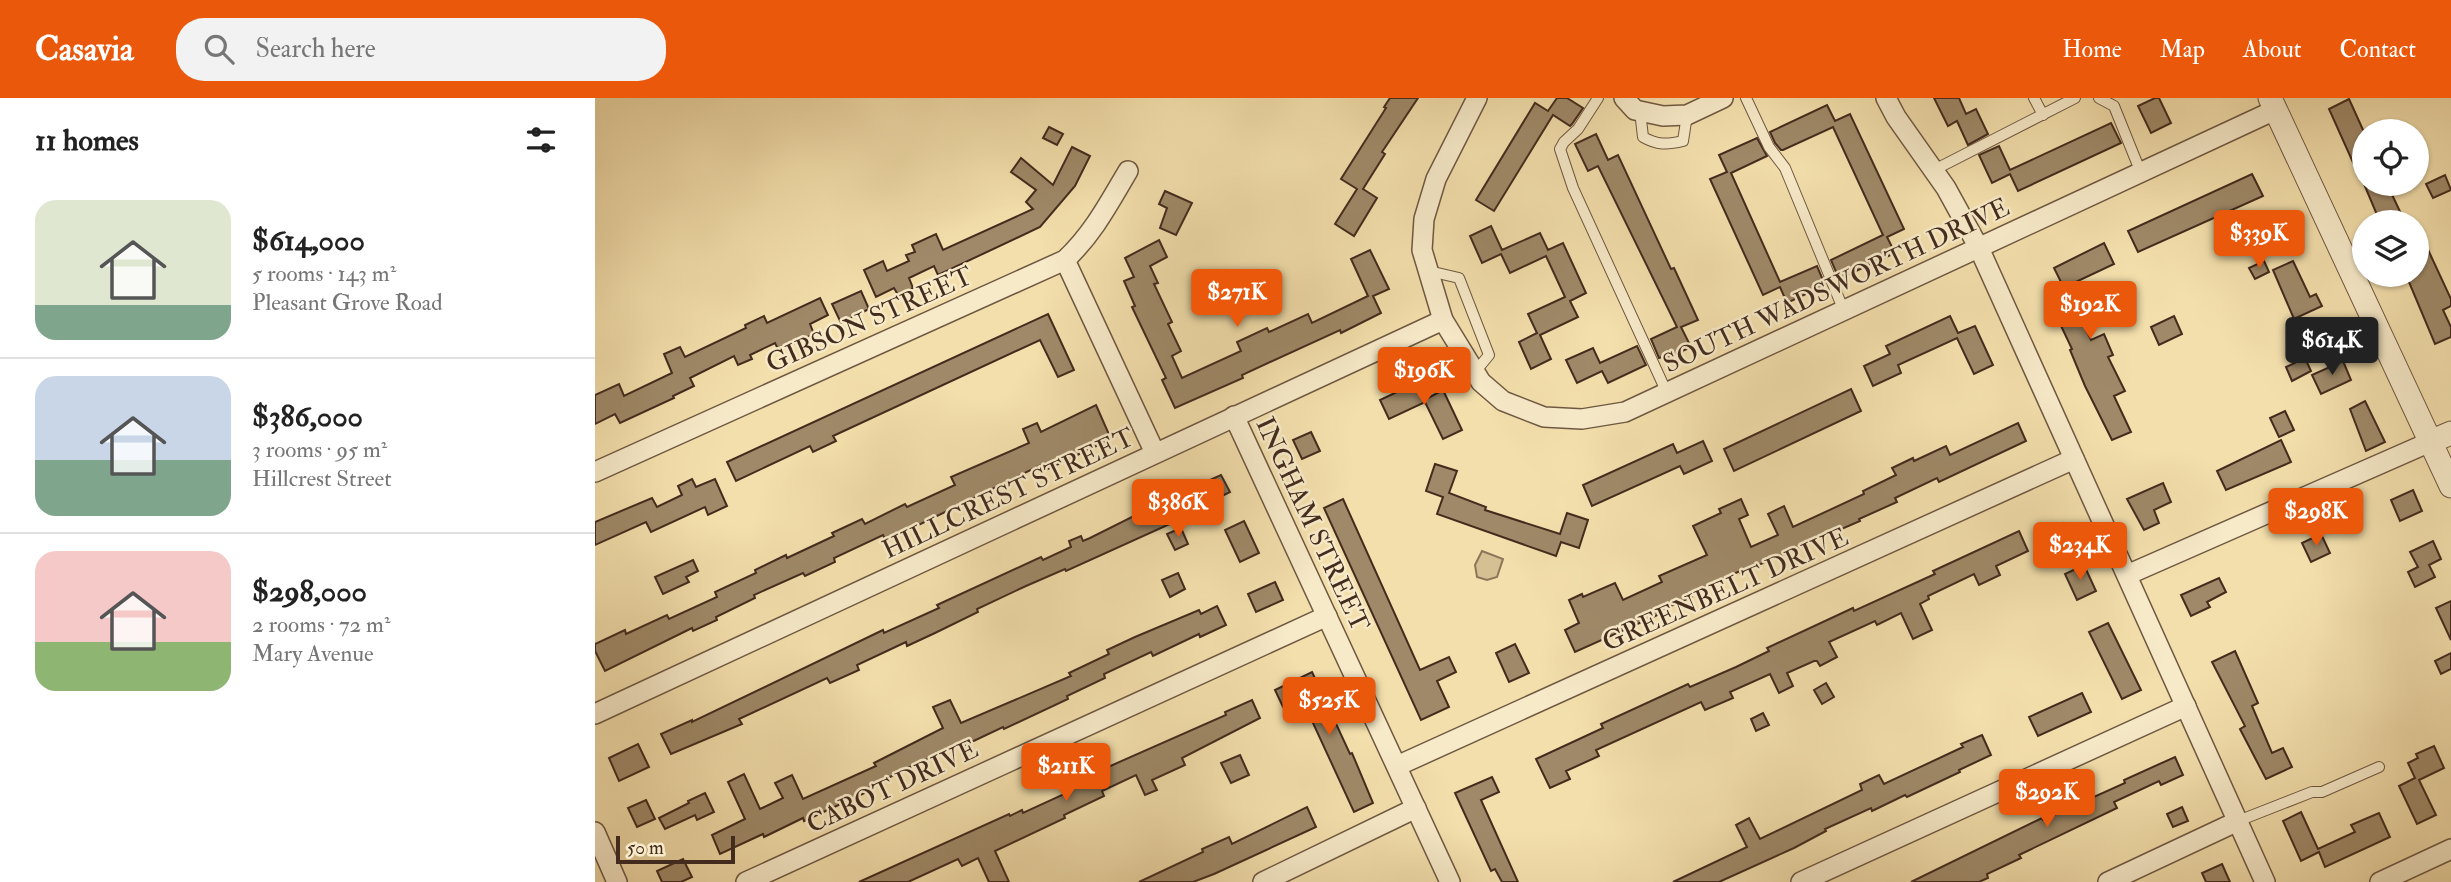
<!DOCTYPE html>
<meta charset="utf-8">
<style>
body{margin:0;font-family:"IM FELL Double Pica",serif;background:#f2f2f2;color:#222;height:100vh;display:flex;flex-direction:column;font-size:26px;white-space:nowrap}
*{box-sizing:border-box;margin:0}
p{font-size:23px;color:#767676}
.icon{flex:none;width:38px;height:38px;fill:none;stroke:currentColor;stroke-width:2;stroke-linecap:round;stroke-linejoin:round}
.map{position:relative;flex:1;overflow:hidden}
.details{display:flex;flex-direction:column;background:#fff;width:595px}
.details>*{flex:none}
.tools{position:absolute;left:1757px;top:21px;display:grid;gap:14px}
.tools a{display:grid;place-items:center;width:77px;height:77px;border-radius:50%;background:#fff;box-shadow:0 2px 5px #0004;font-size:35px}
.scale{position:absolute;left:21px;bottom:18px;width:119px;box-sizing:border-box;padding-left:7px;border:4px solid #432b1e;border-top:0;font-size:19px;line-height:24px;white-space:nowrap;color:#432b1e;-webkit-text-stroke:5px #f7eac9;paint-order:stroke}
.price{position:absolute;translate:-50% -60px;padding:0 16px;border-radius:7px;background:#ea580c;color:#fff;font-size:23px;line-height:46px;filter:drop-shadow(0 2px 4px #0008)}
.price::after{content:'';position:absolute;left:50%;top:42px;width:21px;height:16px;margin-left:-10px;background:inherit;clip-path:polygon(0 0,100% 0,50% 100%)}
.price.current{background:#222;color:#fff}
ul{padding:0;list-style:none}
li{display:flex;align-items:center;gap:21px;height:175px;padding:0 35px}
li+li{border-top:2px solid #e0e0e0}
li span{display:grid;place-items:center;flex:none;width:196px;height:140px;border-radius:21px;color:#555}
li>.icon{margin-inline-start:auto}
span .icon{width:84px;height:84px;fill:#fffc;stroke-width:1}
li b{font-size:30px}
h2{display:flex;justify-content:space-between;align-items:center;height:84px;padding:0 35px;font-size:30px}
header{display:flex;align-items:center;gap:42px;box-sizing:border-box;height:98px;padding:0 35px;background:#ea580c;color:#fff}
header strong{font-size:33px}
nav{display:flex;gap:38px;margin-inline-start:auto;font-size:24px}
.search{width:490px;height:63px;background:#f2f2f2;display:flex;align-items:center;gap:18px;box-sizing:border-box;padding:0 24px;border-radius:28px;color:#767676;font-size:26px}
main{display:flex;flex:1;min-height:0}
.map>svg:first-child{display:block}
.green{fill:#d5c094;stroke:#8c7659;stroke-width:2}
.building{fill:#9f8968;stroke:#432b1e;stroke-width:2}
.lines{fill:none;stroke-linecap:round;stroke-linejoin:round}
.service-casing{stroke:#6f5842;stroke-width:12}
.minor-casing{stroke:#6f5842;stroke-width:22}
.tertiary-casing{stroke:#6f5842;stroke-width:25}
.service{stroke:#f7eac9;stroke-width:10}
.minor{stroke:#f7eac9;stroke-width:19}
.tertiary{stroke:#f7eac9;stroke-width:23}
.labels{text-anchor:middle;stroke-width:5;stroke-linejoin:round;paint-order:stroke}
.street-label{font-size:26px;fill:#432b1e;stroke:#f7eac9}
</style>
<header>
<strong>Casavia</strong>
<div class="search"><svg class="icon" aria-label="search" viewBox="0 0 24 24"><circle cx="10" cy="10" r="6"/><path d="M15 15l6 6"/></svg>Search here</div>
<nav><a>Home</a><a>Map</a><a>About</a><a>Contact</a></nav>
</header>
<main>
<section class="details">
<h2>11 homes<svg class="icon" aria-label="filters" viewBox="0 0 24 24"><path d="M4 7h16M4 17h16"/><circle cx="9" cy="7" r="2"/><circle cx="15" cy="17" r="2"/></svg></h2>
<ul>
<li><span style="background:linear-gradient(#dfe7d0 75%,#7fa58c 0)"><svg class="icon" aria-label="home" viewBox="0 0 24 24"><path d="M3 11l9-7 9 7M6 9v11h12V9"/></svg></span><div><b>$614,000</b><p>5 rooms · 143 m²</p><p>Pleasant Grove Road</p></div></li>
<li><span style="background:linear-gradient(#c9d6e8 60%,#7fa58c 0)"><svg class="icon" aria-label="home" viewBox="0 0 24 24"><path d="M3 11l9-7 9 7M6 9v11h12V9"/></svg></span><div><b>$386,000</b><p>3 rooms · 95 m²</p><p>Hillcrest Street</p></div></li>
<li><span style="background:linear-gradient(#f6c9c9 65%,#8fb573 0)"><svg class="icon" aria-label="home" viewBox="0 0 24 24"><path d="M3 11l9-7 9 7M6 9v11h12V9"/></svg></span><div><b>$298,000</b><p>2 rooms · 72 m²</p><p>Mary Avenue</p></div></li>
</ul>
</section>
<div class="map">
<svg width="1856" height="784" viewBox="0 0 1856 784">
<rect width="100%" height="100%" fill="#f3dfac"/>
<filter id="stains"><feTurbulence type="fractalNoise" baseFrequency=".00286" numOctaves="4"/><feColorMatrix values="0 0 0 0 .2 0 0 0 0 .09 0 0 0 0 .02 0 0 0 .5 -.17"/></filter>
<radialGradient id="worn" r=".72"><stop offset=".6" stop-color="#630" stop-opacity="0"/><stop offset="1" stop-color="#630" stop-opacity=".3"/></radialGradient>
<path class="green" d="M 887,453 L 908,461 L 902,479 L 892,482 L 882,479 L 880,467 Z"/>
<g class="building">
<path d="M 795,0 L 823,0 L 787,54 L 790,56 L 768,91 L 782,100 L 759,138 L 740,126 L 762,91 L 746,81 L 791,10 L 789,9 Z"/>
<path d="M 962,0 L 972,0 L 988,10 L 977,26 L 975,28 L 958,17 L 899,113 L 881,102 L 940,5 L 953,13 Z"/>
<path d="M 1339,0 L 1364,0 L 1371,16 L 1381,11 L 1393,36 L 1373,47 L 1362,23 L 1353,28 Z"/>
<path d="M 1560,0 L 1564,0 L 1576,25 L 1556,35 L 1543,8 Z"/>
<path d="M 1754,1 L 1769,34 L 1769,65 L 1760,69 L 1734,11 Z"/>
<path d="M 1232,7 L 1240,23 L 1255,16 L 1309,131 L 1292,139 L 1300,155 L 1244,181 L 1236,162 L 1288,137 L 1238,29 L 1188,52 L 1186,52 L 1180,45 L 1175,34 Z"/>
<path d="M 1516,25 L 1526,45 L 1423,93 L 1415,76 L 1397,85 L 1384,57 L 1404,48 L 1415,72 Z"/>
<path d="M 454,29 L 468,36 L 462,47 L 448,40 Z"/>
<path d="M 1001,36 L 1013,62 L 1023,57 L 1076,171 L 1079,170 L 1103,222 L 1086,229 L 1096,249 L 1068,262 L 1067,259 L 1064,260 L 1056,241 L 1082,229 L 1003,68 L 993,73 L 980,46 Z"/>
<path d="M 1162,40 L 1172,58 L 1136,75 L 1185,184 L 1222,168 L 1230,187 L 1192,205 L 1185,189 L 1168,197 L 1115,81 L 1132,74 L 1124,57 Z"/>
<path d="M 477,49 L 495,58 L 480,88 L 445,129 L 343,177 L 339,168 L 314,180 L 318,190 L 303,197 L 299,190 L 281,199 L 269,172 L 288,163 L 292,173 L 314,163 L 311,157 L 320,154 L 317,147 L 341,136 L 348,152 L 438,111 L 431,104 L 441,92 L 416,74 L 426,60 L 458,87 Z"/>
<path d="M 1657,76 L 1668,98 L 1543,154 L 1533,133 Z"/>
<path d="M 1850,77 L 1856,92 L 1838,100 L 1831,86 Z"/>
<path d="M 1769,86 L 1792,86 L 1810,124 L 1785,124 Z"/>
<path d="M 570,93 L 597,105 L 581,137 L 565,130 L 572,110 L 564,106 Z"/>
<path d="M 896,128 L 907,152 L 945,135 L 953,152 L 968,145 L 991,195 L 975,203 L 983,219 L 945,237 L 956,261 L 936,271 L 924,244 L 942,235 L 933,216 L 970,199 L 951,158 L 915,175 L 906,156 L 887,165 L 875,138 Z"/>
<path d="M 1822,128 L 1856,201 L 1856,208 L 1848,212 L 1856,229 L 1856,239 L 1840,246 L 1811,177 L 1822,177 Z"/>
<path d="M 564,142 L 572,159 L 555,168 L 563,185 L 559,186 L 577,224 L 573,226 L 586,253 L 577,258 L 587,280 L 646,253 L 642,244 L 672,230 L 674,234 L 713,216 L 717,225 L 773,198 L 756,161 L 775,152 L 794,191 L 778,198 L 786,215 L 746,235 L 745,232 L 647,277 L 648,280 L 580,310 L 567,282 L 571,280 L 537,209 L 540,208 L 529,183 L 539,179 L 530,160 Z"/>
<path d="M 1509,145 L 1519,166 L 1470,189 L 1496,242 L 1509,236 L 1518,257 L 1513,259 L 1530,293 L 1519,298 L 1536,334 L 1517,342 L 1490,288 L 1475,252 L 1477,251 L 1450,194 L 1467,186 L 1459,170 Z"/>
<path d="M 1669,163 L 1674,174 L 1660,181 L 1654,170 Z"/>
<path d="M 1698,163 L 1715,199 L 1721,196 L 1727,208 L 1699,221 L 1678,172 Z"/>
<path d="M 620,185 L 625,197 L 608,206 L 602,193 Z"/>
<path d="M 266,193 L 274,211 L 246,225 L 237,206 Z"/>
<path d="M 225,200 L 233,217 L 215,226 L 219,236 L 184,253 L 180,245 L 155,257 L 157,261 L 143,267 L 139,258 L 95,280 L 99,288 L 78,298 L 79,300 L 25,325 L 20,316 L 0,326 L 0,297 L 24,286 L 29,298 L 77,275 L 69,256 L 85,249 L 90,259 L 151,230 L 150,227 L 169,218 L 172,225 Z"/>
<path d="M 453,216 L 479,272 L 463,279 L 445,242 L 238,338 L 241,343 L 218,354 L 215,348 L 141,383 L 132,364 Z"/>
<path d="M 1355,218 L 1363,235 L 1380,228 L 1398,267 L 1379,276 L 1362,240 L 1303,267 L 1306,275 L 1278,288 L 1269,268 L 1295,256 L 1291,248 Z"/>
<path d="M 1579,218 L 1587,236 L 1564,247 L 1556,229 Z"/>
<path d="M 1042,248 L 1051,267 L 1013,285 L 1007,273 L 982,285 L 971,262 L 998,250 L 1005,265 Z"/>
<path d="M 1710,260 L 1716,273 L 1697,283 L 1691,269 Z"/>
<path d="M 1748,263 L 1756,282 L 1726,296 L 1717,277 Z"/>
<path d="M 825,283 L 833,300 L 848,292 L 867,332 L 848,341 L 830,304 L 794,321 L 785,302 Z"/>
<path d="M 1256,291 L 1266,313 L 1139,373 L 1129,351 Z"/>
<path d="M 1770,303 L 1790,344 L 1771,353 L 1755,311 Z"/>
<path d="M 501,307 L 516,341 L 453,371 L 450,365 L 291,443 L 288,437 L 239,460 L 240,464 L 210,478 L 208,475 L 159,497 L 160,500 L 121,519 L 122,522 L 98,533 L 97,530 L 10,573 L 0,553 L 0,546 L 30,532 L 31,536 L 72,517 L 74,521 L 122,499 L 120,494 L 161,475 L 160,472 L 191,457 L 192,460 L 239,438 L 237,435 L 267,421 L 270,426 L 310,406 L 312,409 L 360,387 L 356,379 L 434,345 L 428,331 L 442,325 L 446,334 Z"/>
<path d="M 1690,313 L 1699,332 L 1684,339 L 1675,320 Z"/>
<path d="M 1423,325 L 1431,343 L 1344,384 L 1342,380 L 1300,400 L 1302,404 L 1264,421 L 1265,423 L 1145,475 L 1145,473 L 1096,495 L 1097,499 L 1066,512 L 1067,515 L 980,554 L 970,532 L 984,525 L 974,502 L 987,496 L 988,499 L 1020,485 L 1028,502 L 1067,484 L 1064,478 L 1112,457 L 1098,428 L 1126,415 L 1124,411 L 1146,401 L 1153,417 L 1144,421 L 1156,449 L 1183,437 L 1173,416 L 1189,408 L 1198,429 L 1269,396 L 1268,393 L 1301,377 L 1297,370 L 1318,360 L 1319,363 L 1351,348 L 1355,357 Z"/>
<path d="M 716,334 L 725,353 L 707,361 L 698,342 Z"/>
<path d="M 1686,342 L 1696,364 L 1631,392 L 1622,373 Z"/>
<path d="M 1108,343 L 1117,363 L 1089,376 L 1085,368 L 997,408 L 988,387 L 1078,346 L 1082,355 Z"/>
<path d="M 840,366 L 862,373 L 854,395 L 891,409 L 890,412 L 965,436 L 972,415 L 993,422 L 984,450 L 966,444 L 961,458 L 842,416 L 848,399 L 831,393 Z"/>
<path d="M 626,377 L 635,394 L 615,404 L 606,386 Z"/>
<path d="M 97,381 L 101,389 L 120,381 L 132,408 L 113,417 L 110,409 L 56,434 L 51,424 L 0,447 L 0,424 L 57,400 L 62,409 L 87,397 L 83,388 Z"/>
<path d="M 1568,385 L 1576,404 L 1559,412 L 1564,425 L 1549,432 L 1532,401 Z"/>
<path d="M 1818,392 L 1827,413 L 1805,423 L 1796,402 Z"/>
<path d="M 748,401 L 825,572 L 854,559 L 861,574 L 842,583 L 854,609 L 826,622 L 729,410 Z"/>
<path d="M 567,404 L 577,425 L 471,473 L 470,471 L 431,488 L 382,511 L 383,514 L 340,535 L 312,548 L 311,544 L 262,567 L 264,572 L 235,585 L 232,580 L 144,621 L 147,626 L 76,656 L 66,636 L 97,622 L 97,624 L 288,532 L 289,535 L 344,510 L 342,507 L 446,459 L 448,462 L 476,449 L 474,443 L 486,438 L 488,443 L 495,440 Z"/>
<path d="M 649,423 L 664,455 L 645,464 L 630,432 Z"/>
<path d="M 1468,425 L 1477,444 L 1459,453 L 1450,433 Z"/>
<path d="M 586,430 L 593,446 L 580,452 L 572,436 Z"/>
<path d="M 1424,433 L 1433,453 L 1401,468 L 1405,477 L 1384,487 L 1379,476 L 1333,498 L 1334,501 L 1325,506 L 1337,532 L 1318,541 L 1306,515 L 1282,527 L 1280,523 L 1234,544 L 1242,559 L 1225,568 L 1222,563 L 1219,563 L 1192,575 L 1198,588 L 1184,595 L 1175,576 L 1135,594 L 1138,600 L 1110,612 L 1106,604 L 1001,652 L 1004,658 L 971,673 L 975,681 L 955,690 L 941,661 L 1008,630 L 1006,626 L 1093,586 L 1095,589 L 1141,569 L 1174,553 L 1172,550 L 1258,510 L 1259,513 L 1340,476 L 1338,473 Z"/>
<path d="M 1726,436 L 1735,455 L 1716,464 L 1707,445 Z"/>
<path d="M 1838,443 L 1846,461 L 1834,467 L 1840,479 L 1820,489 L 1813,474 L 1823,469 L 1815,454 Z"/>
<path d="M 98,462 L 103,473 L 91,479 L 94,484 L 68,496 L 60,479 Z"/>
<path d="M 1489,467 L 1501,493 L 1482,502 L 1470,476 Z"/>
<path d="M 583,475 L 590,491 L 575,499 L 567,482 Z"/>
<path d="M 1624,480 L 1631,494 L 1612,504 L 1615,509 L 1596,518 L 1586,497 Z"/>
<path d="M 680,484 L 688,502 L 661,514 L 653,496 Z"/>
<path d="M 1856,503 L 1856,542 L 1841,510 Z"/>
<path d="M 622,508 L 631,527 L 605,539 L 604,536 L 558,558 L 556,554 L 509,576 L 510,580 L 472,598 L 473,601 L 409,631 L 408,629 L 368,648 L 367,645 L 313,670 L 273,690 L 274,693 L 209,723 L 208,720 L 169,739 L 168,736 L 125,756 L 117,737 L 150,721 L 133,684 L 149,676 L 165,711 L 188,700 L 180,685 L 197,677 L 208,701 L 281,668 L 279,665 L 348,630 L 338,609 L 355,602 L 366,625 L 476,578 L 474,575 L 514,556 L 512,552 L 540,539 L 604,512 L 606,516 Z"/>
<path d="M 1513,525 L 1546,592 L 1527,601 L 1494,534 Z"/>
<path d="M 920,546 L 934,575 L 914,584 L 901,555 Z"/>
<path d="M 1640,553 L 1663,605 L 1657,608 L 1677,655 L 1688,650 L 1697,669 L 1671,681 L 1645,631 L 1650,628 L 1617,564 Z"/>
<path d="M 1856,555 L 1856,571 L 1846,576 L 1840,563 Z"/>
<path d="M 717,574 L 755,656 L 757,655 L 778,705 L 759,714 L 707,601 L 688,609 L 680,592 Z"/>
<path d="M 1231,585 L 1239,599 L 1227,606 L 1219,592 Z"/>
<path d="M 1487,595 L 1496,614 L 1443,638 L 1434,619 Z"/>
<path d="M 657,602 L 665,620 L 587,660 L 590,667 L 557,682 L 562,692 L 550,697 L 541,677 L 507,693 L 509,698 L 469,717 L 470,720 L 400,753 L 414,784 L 394,784 L 383,760 L 367,768 L 363,761 L 313,784 L 264,784 L 414,716 L 415,718 L 427,712 L 428,715 L 476,693 L 474,691 L 514,672 L 513,669 L 631,617 L 630,614 Z"/>
<path d="M 1168,615 L 1174,627 L 1161,633 L 1156,621 Z"/>
<path d="M 1387,637 L 1396,657 L 1364,672 L 1365,674 L 1312,699 L 1310,697 L 1277,713 L 1276,710 L 1230,731 L 1231,733 L 1199,750 L 1124,784 L 1078,784 L 1152,749 L 1141,727 L 1154,720 L 1165,741 L 1267,692 L 1265,686 L 1284,677 L 1289,686 L 1368,649 L 1366,646 Z"/>
<path d="M 43,646 L 54,669 L 24,683 L 14,660 Z"/>
<path d="M 1839,648 L 1849,670 L 1824,682 L 1841,717 L 1822,726 L 1804,688 L 1820,680 L 1813,665 L 1823,660 L 1821,656 Z"/>
<path d="M 645,657 L 654,677 L 636,685 L 626,665 Z"/>
<path d="M 1580,659 L 1588,677 L 1566,687 L 1564,683 L 1519,704 L 1522,710 L 1424,757 L 1426,760 L 1392,776 L 1393,780 L 1384,784 L 1316,784 L 1447,720 L 1448,722 L 1530,685 L 1529,682 Z"/>
<path d="M 897,679 L 904,694 L 886,702 L 923,784 L 907,784 L 900,771 L 896,773 L 860,695 Z"/>
<path d="M 110,695 L 119,714 L 102,722 L 100,717 L 70,731 L 64,720 L 94,705 L 93,703 Z"/>
<path d="M 51,702 L 60,721 L 42,729 L 33,710 Z"/>
<path d="M 712,709 L 721,729 L 619,776 L 598,784 L 544,784 L 608,754 L 607,751 L 634,739 L 637,746 Z"/>
<path d="M 1587,709 L 1593,723 L 1578,729 L 1572,716 Z"/>
<path d="M 1706,714 L 1723,751 L 1760,734 L 1756,727 L 1784,715 L 1795,739 L 1730,769 L 1724,754 L 1706,763 L 1688,723 Z"/>
<path d="M 88,761 L 97,779 L 86,784 L 67,784 L 62,773 Z"/>
<path d="M 1627,766 L 1635,784 L 1611,784 L 1607,775 Z"/>
</g>
<g class="lines">
<defs>
<g id="service">
<path d="M 1003,0 L 983,31 L 969,44 L 965,51 L 978,90 L 1072,295"/>
<path d="M 1151,0 L 1174,49 L 1190,70 L 1249,213"/>
<path d="M 1439,0 L 1448,17"/>
<path d="M 1504,0 L 1519,8 L 1546,75"/>
<path d="M 1045,13 L 1048,39 C 1062,47 1072,47 1088,43 L 1092,17"/>
<path d="M 1339,72 L 1480,0"/>
<path d="M 834,173 L 864,180 L 894,257 L 880,274"/>
<path d="M 1643,723 L 1717,694 L 1727,694 L 1784,669"/>
</g>
<g id="minor">
<path d="M 882,0 L 841,81 L 829,121 L 827,152 L 848,222 L 886,284 L 908,303 L 949,319 L 987,321 L 1030,314 L 1680,12"/>
<path d="M 1029,0 L 1040,12 L 1068,18 L 1092,17 L 1128,0"/>
<path d="M 1291,0 L 1301,19 L 1351,90 L 1384,150 L 1670,784"/>
<path d="M 470,162 L 560,355"/>
<path d="M 639,318 L 855,784"/>
<path d="M 0,374 L 470,162 C 498,136 514,105 533,73"/>
<path d="M 1532,477 L 1835,344"/>
<path d="M 0,616 L 848,222"/>
<path d="M 802,668 L 1479,361"/>
<path d="M 0,734 L 22,784"/>
<path d="M 151,784 L 732,518"/>
<path d="M 668,784 L 821,710"/>
<path d="M 1206,784 L 1591,608"/>
<path d="M 1513,784 L 1643,723"/>
<path d="M 1785,784 L 1856,751"/>
</g>
<g id="tertiary">
<path d="M 1675,0 L 1856,388"/>
<path d="M 1835,344 L 1856,335"/>
</g>
</defs>
<use href="#service" class="service-casing"/>
<use href="#minor" class="minor-casing"/>
<use href="#tertiary" class="tertiary-casing"/>
<use href="#service" class="service"/>
<use href="#minor" class="minor"/>
<use href="#tertiary" class="tertiary"/>
</g>
<g class="labels">
<g class="street-label">
<text transform="translate(1241 187) rotate(-25)" y="9">SOUTH WADSWORTH DRIVE</text>
<text transform="translate(274 221) rotate(-24)" y="9">GIBSON STREET</text>
<text transform="translate(413 395) rotate(-25)" y="9">HILLCREST STREET</text>
<text transform="translate(718 426) rotate(65)" y="9">INGHAM STREET</text>
<text transform="translate(1130 491) rotate(-24)" y="9">GREENBELT DRIVE</text>
<text transform="translate(297 688) rotate(-25)" y="9">CABOT DRIVE</text>
</g>
</g>
<rect width="100%" height="100%" filter="url(#stains)"/>
<rect width="100%" height="100%" fill="url(#worn)"/>
</svg>
<div class="tools">
<a><svg class="icon" aria-label="locate" viewBox="0 0 24 24"><circle cx="12" cy="12" r="6"/><path d="M12 2v4M12 18v4M2 12h4M18 12h4"/></svg></a>
<a><svg class="icon" aria-label="layers" viewBox="0 0 24 24"><path d="M12 4l9 5-9 5-9-5zM3 14l9 5 9-5"/></svg></a>
</div>
<div class="scale">50 m</div>
<b class="price" style="left:1664px;top:172px">$339K</b>
<b class="price" style="left:642px;top:231px">$271K</b>
<b class="price" style="left:1495px;top:243px">$192K</b>
<b class="price current" style="left:1737px;top:279px">$614K</b>
<b class="price" style="left:829px;top:309px">$196K</b>
<b class="price" style="left:583px;top:441px">$386K</b>
<b class="price" style="left:1721px;top:450px">$298K</b>
<b class="price" style="left:1485px;top:484px">$234K</b>
<b class="price" style="left:734px;top:639px">$525K</b>
<b class="price" style="left:471px;top:705px">$211K</b>
<b class="price" style="left:1452px;top:731px">$292K</b>
</div>
</main>
